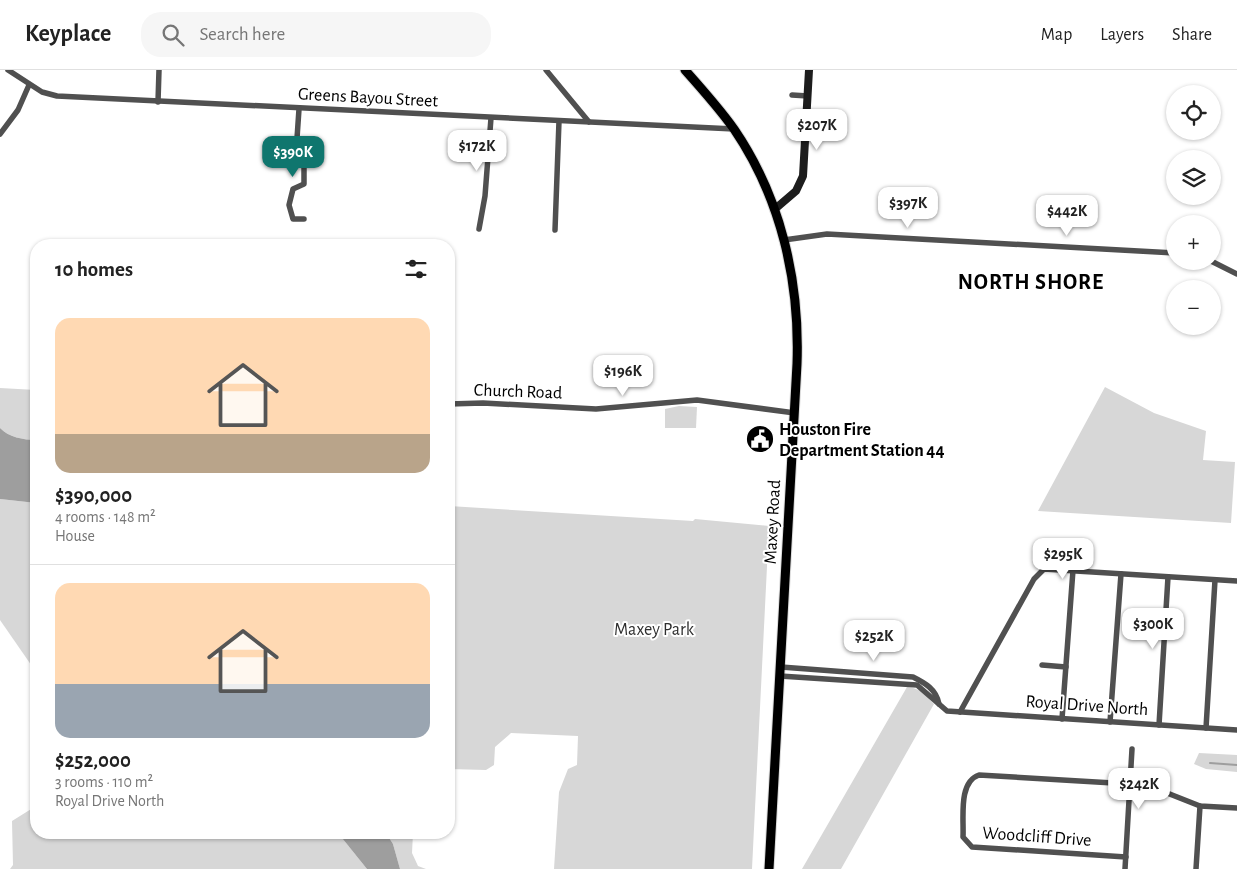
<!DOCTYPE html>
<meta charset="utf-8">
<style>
body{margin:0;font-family:"Alegreya Sans",sans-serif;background:#f6f6f6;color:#222;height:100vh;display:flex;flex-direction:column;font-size:19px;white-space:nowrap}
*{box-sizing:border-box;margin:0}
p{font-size:16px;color:#767676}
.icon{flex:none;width:28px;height:28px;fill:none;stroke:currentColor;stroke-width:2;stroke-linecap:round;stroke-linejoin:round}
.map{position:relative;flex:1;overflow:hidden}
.sheet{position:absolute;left:30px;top:169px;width:425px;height:600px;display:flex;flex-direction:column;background:#fff;border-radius:20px;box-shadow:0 1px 4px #0004}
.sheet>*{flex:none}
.buttons{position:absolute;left:1166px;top:15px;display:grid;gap:10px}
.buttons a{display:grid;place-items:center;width:55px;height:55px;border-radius:50%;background:#fff;box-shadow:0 1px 4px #0004;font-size:25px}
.price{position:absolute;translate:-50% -42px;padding:0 11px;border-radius:10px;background:#fff;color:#222;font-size:16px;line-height:32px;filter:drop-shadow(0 1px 2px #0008)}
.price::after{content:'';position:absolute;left:50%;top:30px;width:15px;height:11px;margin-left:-8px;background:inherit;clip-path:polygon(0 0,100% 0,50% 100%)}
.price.active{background:#0f766e;color:#fff}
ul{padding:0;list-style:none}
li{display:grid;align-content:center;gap:10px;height:265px;padding:0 25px}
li+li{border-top:1px solid #e0e0e0}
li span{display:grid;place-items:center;height:155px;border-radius:15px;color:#555}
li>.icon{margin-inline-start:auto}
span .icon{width:90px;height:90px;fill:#fffc;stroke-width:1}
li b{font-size:21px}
h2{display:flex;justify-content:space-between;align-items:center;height:60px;padding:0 25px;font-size:21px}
header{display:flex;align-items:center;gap:30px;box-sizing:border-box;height:70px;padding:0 25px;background:#fff;border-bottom:1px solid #e0e0e0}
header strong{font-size:24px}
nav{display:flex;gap:28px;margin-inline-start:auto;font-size:18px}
.search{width:350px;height:45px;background:#f6f6f6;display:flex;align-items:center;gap:12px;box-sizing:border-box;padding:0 18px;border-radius:20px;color:#767676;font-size:19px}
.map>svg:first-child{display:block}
.green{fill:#d7d7d7}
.water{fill:#9e9e9e}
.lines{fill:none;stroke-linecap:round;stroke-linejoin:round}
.stream{stroke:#9e9e9e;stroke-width:2}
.primary-casing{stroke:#dbdbdb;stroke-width:11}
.street{stroke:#505050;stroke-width:5.5}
.secondary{stroke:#1d1d1d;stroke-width:8}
.primary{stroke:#000;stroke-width:9}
.labels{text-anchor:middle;stroke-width:4;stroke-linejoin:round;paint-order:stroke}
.street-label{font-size:18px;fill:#000;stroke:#fff}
.poi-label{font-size:18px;font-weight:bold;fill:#000;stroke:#fff;text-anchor:start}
.park-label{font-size:18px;fill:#2e2e2e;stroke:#fff}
.district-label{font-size:22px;font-weight:bold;letter-spacing:1px;fill:#000;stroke:#fff}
</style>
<header>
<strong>Keyplace</strong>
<div class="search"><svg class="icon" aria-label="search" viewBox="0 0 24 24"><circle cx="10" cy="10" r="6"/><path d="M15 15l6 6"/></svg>Search here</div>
<nav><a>Map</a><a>Layers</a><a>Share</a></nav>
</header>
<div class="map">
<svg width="1237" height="799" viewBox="0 0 1237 799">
<rect width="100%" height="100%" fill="#fff"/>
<g class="green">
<path d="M 1105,317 L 1154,343 L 1206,361 L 1203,390 L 1235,392 L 1231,453 L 1038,441 Z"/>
<path d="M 0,318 L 36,320 L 36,370 C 24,370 8,367 0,358 Z"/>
<path d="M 679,336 L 697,337 L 696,358 L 665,358 L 665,339 Z"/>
<path d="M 0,429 L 36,433 L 36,602 L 0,550 Z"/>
<path d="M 449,436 L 693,451 L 695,449 L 769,456 L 752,799 L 554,799 L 559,722 L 568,699 L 577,695 L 578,666 L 511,663 L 495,677 L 494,695 L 486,700 L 449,699 Z"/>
<path d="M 907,617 C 920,618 925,624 934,634 L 841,799 L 802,799 Z"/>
<path d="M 1199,683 L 1237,685 L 1237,702 L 1206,699 L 1194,694 Z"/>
<path d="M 36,736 L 36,762 L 338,763 L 367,799 L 10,799 L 13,795 L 12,751 Z"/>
<path d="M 386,763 L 413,763 L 412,783 L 418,796 L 426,799 L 400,799 L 393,774 Z"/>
</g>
<g class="water">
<path d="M 0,358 C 8,367 24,370 36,370 L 36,433 L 0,429 Z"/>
<path d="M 338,763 L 386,763 L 393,774 L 400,799 L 367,799 Z"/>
</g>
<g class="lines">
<path class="stream" d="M 1210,693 L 1237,695"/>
<defs>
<path id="primary" d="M 685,0 C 702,19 719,38 734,59 C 781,128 800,211 797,294 L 769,799"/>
</defs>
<use href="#primary" class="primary-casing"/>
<g class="street">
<path d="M 8,0 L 42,22 L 57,26 L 734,59"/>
<path d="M 546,0 L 589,52"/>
<path d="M 792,25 L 808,26"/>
<path d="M 158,32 L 159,0"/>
<path d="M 299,39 L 296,83 L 304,85 L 304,114 L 293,119 L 289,135 L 293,149 L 304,149"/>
<path d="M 0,64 L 18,40 L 29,15"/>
<path d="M 479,159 L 485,126 L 491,48"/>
<path d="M 555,160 L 559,51"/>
<path d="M 784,170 L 827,164 L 1175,183"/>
<path d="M 1211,191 L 1237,204"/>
<path d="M 449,334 L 483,333 L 596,339 L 697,330 L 795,343"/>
<path d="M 1042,595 L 1066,597"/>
<path d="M 781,597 L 913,607 C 925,613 936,619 939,634"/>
<path d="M 780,606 L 917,615 L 947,641 L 1237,660"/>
<path d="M 960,642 L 1034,509 L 1044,499 L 1237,511"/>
<path d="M 1062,649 L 1073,500"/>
<path d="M 1110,652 L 1121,504"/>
<path d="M 1159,655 L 1168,507"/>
<path d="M 1206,658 L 1215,510"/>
<path d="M 1126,787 L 972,777 L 963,767 C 964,748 958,712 979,705 L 1130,714 L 1157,719 L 1200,736 L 1237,738"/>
<path d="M 1125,799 L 1132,679"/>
<path d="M 1196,799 L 1200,736"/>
</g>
<path class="secondary" d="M 775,139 L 796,121 L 803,106 L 809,0"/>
<use href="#primary" class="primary"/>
</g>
<defs>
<symbol id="civic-disc" viewBox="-11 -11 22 22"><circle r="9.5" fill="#000" stroke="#fff"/><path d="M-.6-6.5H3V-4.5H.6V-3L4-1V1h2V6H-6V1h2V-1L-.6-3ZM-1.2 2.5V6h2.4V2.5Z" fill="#fff"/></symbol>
</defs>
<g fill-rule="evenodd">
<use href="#civic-disc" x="744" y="353" width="32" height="32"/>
</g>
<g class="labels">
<g class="street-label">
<text transform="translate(368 27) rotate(3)" y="6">Greens Bayou Street</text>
<text transform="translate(518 321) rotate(2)" y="6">Church Road</text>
<text transform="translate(772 452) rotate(-87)" y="6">Maxey Road</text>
<text transform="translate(1087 635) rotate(4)" y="6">Royal Drive North</text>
<text transform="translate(1037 766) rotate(4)" y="6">Woodcliff Drive</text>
</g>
<g class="poi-label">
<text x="779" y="365">Houston Fire<tspan x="779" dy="21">Department Station 44</tspan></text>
</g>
<g class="park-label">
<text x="654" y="565">Maxey Park</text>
</g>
<g class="district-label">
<text x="1031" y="219">NORTH SHORE</text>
</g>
</g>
</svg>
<div class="buttons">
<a><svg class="icon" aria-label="locate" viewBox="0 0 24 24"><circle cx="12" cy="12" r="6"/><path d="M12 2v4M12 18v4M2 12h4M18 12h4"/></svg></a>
<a><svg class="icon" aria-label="layers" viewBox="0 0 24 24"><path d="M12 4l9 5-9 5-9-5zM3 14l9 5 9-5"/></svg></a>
<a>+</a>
<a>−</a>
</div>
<b class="price" style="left:817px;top:81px">$207K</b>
<b class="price" style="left:477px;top:102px">$172K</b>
<b class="price active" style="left:293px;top:108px">$390K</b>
<b class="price" style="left:908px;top:159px">$397K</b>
<b class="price" style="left:1067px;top:167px">$442K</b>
<b class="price" style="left:623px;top:327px">$196K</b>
<b class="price" style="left:1063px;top:510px">$295K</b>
<b class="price" style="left:1153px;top:580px">$300K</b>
<b class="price" style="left:874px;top:592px">$252K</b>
<b class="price" style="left:1139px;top:740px">$242K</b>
<section class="sheet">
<h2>10 homes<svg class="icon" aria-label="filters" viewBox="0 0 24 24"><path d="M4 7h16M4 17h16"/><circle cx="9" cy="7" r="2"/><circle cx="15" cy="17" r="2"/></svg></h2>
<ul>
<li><span style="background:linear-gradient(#ffd9b3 75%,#b9a48a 0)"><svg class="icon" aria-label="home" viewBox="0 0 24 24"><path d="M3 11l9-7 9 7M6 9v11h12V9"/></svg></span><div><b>$390,000</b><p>4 rooms · 148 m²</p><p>House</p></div></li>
<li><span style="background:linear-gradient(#ffd9b3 65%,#9aa5b1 0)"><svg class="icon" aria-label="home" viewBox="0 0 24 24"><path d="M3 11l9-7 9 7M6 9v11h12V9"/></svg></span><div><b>$252,000</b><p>3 rooms · 110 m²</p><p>Royal Drive North</p></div></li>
</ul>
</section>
</div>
